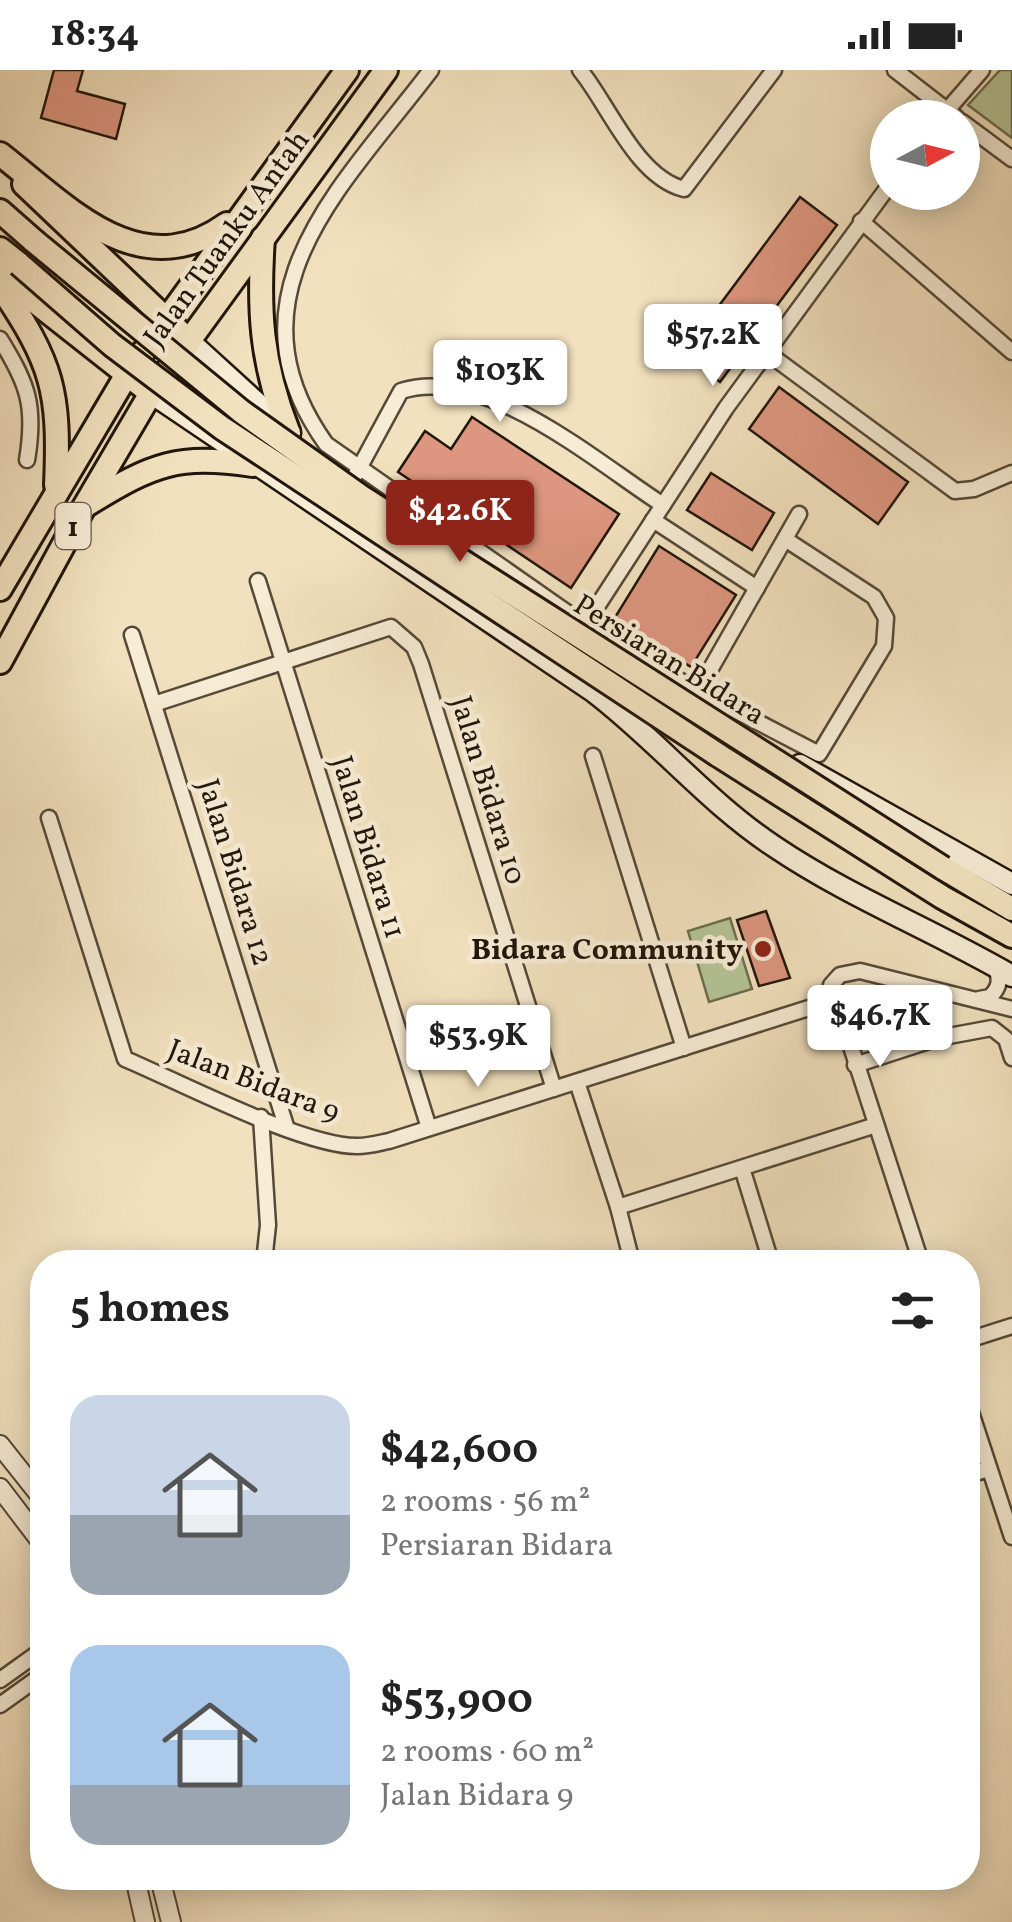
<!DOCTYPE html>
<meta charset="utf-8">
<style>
body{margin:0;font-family:Vollkorn,serif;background:#f6f6f6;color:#222;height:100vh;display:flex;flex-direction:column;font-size:38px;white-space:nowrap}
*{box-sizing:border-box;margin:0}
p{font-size:32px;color:#767676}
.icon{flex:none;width:55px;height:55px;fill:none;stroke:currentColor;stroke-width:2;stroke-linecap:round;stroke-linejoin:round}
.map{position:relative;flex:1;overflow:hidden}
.side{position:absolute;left:30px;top:1180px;width:950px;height:640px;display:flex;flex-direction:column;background:#fff;border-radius:40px;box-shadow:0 5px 25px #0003}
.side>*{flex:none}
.needle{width:65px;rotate:83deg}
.tools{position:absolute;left:870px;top:30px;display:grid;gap:20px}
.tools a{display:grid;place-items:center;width:110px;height:110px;border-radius:50%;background:#fff;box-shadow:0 5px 25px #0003;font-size:50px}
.price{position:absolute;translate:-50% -85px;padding:0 22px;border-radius:10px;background:#fff;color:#222;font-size:32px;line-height:65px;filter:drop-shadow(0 2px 5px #0008)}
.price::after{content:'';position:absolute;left:50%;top:60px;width:30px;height:22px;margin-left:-15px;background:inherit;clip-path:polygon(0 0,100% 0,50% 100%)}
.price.on{background:#8f2418;color:#fff}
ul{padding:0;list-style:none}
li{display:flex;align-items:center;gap:30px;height:250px;padding:0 40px}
li span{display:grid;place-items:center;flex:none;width:280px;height:200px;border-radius:30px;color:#555}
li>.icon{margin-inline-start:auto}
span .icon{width:120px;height:120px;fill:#fffc;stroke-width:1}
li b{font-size:42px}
h2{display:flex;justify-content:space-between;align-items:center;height:120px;padding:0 40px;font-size:42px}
.status{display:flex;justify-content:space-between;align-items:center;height:70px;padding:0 50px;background:#fff;direction:ltr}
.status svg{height:28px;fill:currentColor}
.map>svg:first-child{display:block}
.green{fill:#b5c496;stroke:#6b6d50;stroke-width:2.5}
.building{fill:#dd967f;stroke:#21160b;stroke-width:2.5}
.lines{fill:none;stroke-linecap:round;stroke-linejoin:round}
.minor-casing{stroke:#554938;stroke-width:19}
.tertiary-casing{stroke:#554938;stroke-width:22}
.secondary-casing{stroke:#21160b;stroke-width:25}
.primary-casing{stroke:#21160b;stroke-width:28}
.trunk-casing{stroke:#21160b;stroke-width:28}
.minor{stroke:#f7ecd5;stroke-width:14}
.tertiary{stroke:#f7ecd5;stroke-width:18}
.secondary{stroke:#f7ecd5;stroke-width:20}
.primary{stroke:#f2e1be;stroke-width:22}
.trunk{stroke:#f2e1be;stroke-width:22}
.primary-bridge-casing{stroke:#21160b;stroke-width:28;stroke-linecap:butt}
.primary-bridge{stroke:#f2e1be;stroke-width:22}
.poi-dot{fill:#8f2418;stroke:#f7ecd5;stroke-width:4}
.labels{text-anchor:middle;stroke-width:9;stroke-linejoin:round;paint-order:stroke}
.shield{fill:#f7ecd5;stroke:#615648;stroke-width:2.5}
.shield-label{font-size:28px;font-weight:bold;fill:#21160b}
.street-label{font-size:30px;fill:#21160b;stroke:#f7ecd5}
.poi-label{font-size:30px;font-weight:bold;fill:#21160b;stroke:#f7ecd5;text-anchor:end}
</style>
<div class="status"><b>18:34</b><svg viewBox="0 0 49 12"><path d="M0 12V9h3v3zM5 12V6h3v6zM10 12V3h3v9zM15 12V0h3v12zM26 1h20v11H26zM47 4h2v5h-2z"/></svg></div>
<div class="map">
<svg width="1012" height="1852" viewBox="0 0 1012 1852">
<rect width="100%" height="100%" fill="#f2e1be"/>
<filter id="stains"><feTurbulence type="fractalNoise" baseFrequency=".002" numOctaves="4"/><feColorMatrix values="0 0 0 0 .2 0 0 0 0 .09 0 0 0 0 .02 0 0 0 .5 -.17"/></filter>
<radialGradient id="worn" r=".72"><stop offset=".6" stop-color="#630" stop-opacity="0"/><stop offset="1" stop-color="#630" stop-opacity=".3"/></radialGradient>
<g class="green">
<path d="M 1000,0 L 1012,0 L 1012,68 L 968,35 Z"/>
<path d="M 730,848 L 752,919 L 709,932 L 688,861 Z"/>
</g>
<g class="building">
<path d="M 54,0 L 83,0 L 77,21 L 125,34 L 116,69 L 41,48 Z"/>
<path d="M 800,127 L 837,155 L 720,312 L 683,284 Z"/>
<path d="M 779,317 L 908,412 L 878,454 L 749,359 Z"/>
<path d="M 472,347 L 619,444 L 571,518 L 398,402 L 425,361 L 451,379 Z"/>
<path d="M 711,403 L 774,443 L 752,480 L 687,440 Z"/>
<path d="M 659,476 L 736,525 L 691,597 L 614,549 Z"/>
<path d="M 766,841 L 790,908 L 759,916 L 737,850 Z"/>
</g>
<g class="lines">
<defs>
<g id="minor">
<path d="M 431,0 C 344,115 220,225 326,374 L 585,555 L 698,621 L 819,684 L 884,576 L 886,548 L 874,527 L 785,469"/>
<path d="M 580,0 C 609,35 636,107 684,119 L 774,0"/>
<path d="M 895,0 L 957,48"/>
<path d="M 943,45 L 982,0"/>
<path d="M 962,52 L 1012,89"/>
<path d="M 861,151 L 1012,282"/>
<path d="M 0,269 C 28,314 36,336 27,390"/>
<path d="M 766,282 L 955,421 L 974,419 L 1012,403"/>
<path d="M 356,404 L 401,321 C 484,294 596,392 663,435"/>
<path d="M 653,450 L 757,518"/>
<path d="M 258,511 L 429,1058"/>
<path d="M 585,555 L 726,338 L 888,117"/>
<path d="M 132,565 L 286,1056"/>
<path d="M 698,621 L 799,444"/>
<path d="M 154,634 L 391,557 L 414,577 L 421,594 L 554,1019"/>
<path d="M 593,686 L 684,978"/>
<path d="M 49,748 L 125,989 C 180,1012 304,1077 358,1076 C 368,1076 379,1073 389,1071 L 834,930"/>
<path d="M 979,929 L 990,927 C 1000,917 1001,910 995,896"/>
<path d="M 855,995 L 938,968 L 992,958 L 1006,969 L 1012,988"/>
<path d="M 577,1012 L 618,1137 L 632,1192"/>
<path d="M 261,1047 L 268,1155 L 264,1192"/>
<path d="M 742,1098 L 771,1192"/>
<path d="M 618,1137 L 876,1055"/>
<path d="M 921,1192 L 831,915 L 840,905 L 860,901 L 1012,939"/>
<path d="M 968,1270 L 1012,1256"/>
<path d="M 968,1333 L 1012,1467"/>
<path d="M 968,1405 L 989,1399"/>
<path d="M 0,1610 L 42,1580"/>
<path d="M 0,1635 L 42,1605"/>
</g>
<g id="tertiary">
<path d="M 0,1375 L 42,1428"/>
<path d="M 0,1418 L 42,1473"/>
<path d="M 135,1808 L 145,1852"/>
<path d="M 160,1808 L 171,1852"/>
</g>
<g id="secondary">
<path d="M 189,271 L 290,363"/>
<path d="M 151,323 L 594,622 C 657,670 708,733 775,777 C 849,827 935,861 1012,906"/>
<path d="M 800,695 L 1012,814"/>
</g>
<g id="primary">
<path d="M 24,114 L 189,271"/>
<path d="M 0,141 L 34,171"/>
<path d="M 0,179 L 19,194"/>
<path d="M 0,204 L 151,323"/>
<path d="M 718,685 L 942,827 L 1012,866"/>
<path d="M 943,798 L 1012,839"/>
</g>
<g id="trunk">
<path d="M 0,84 C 68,137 140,217 227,154"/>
<path d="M 263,168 C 258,240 261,293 288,361"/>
<path d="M 0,216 C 53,294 60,321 56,415"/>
<path d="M 88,434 C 153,394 177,384 253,395"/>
<path d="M 0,519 L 126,306 L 347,0"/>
<path d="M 0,592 L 84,437 L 151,323 L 386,0"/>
</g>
</defs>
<use href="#minor" class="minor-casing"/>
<use href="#tertiary" class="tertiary-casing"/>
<use href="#secondary" class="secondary-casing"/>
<use href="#primary" class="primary-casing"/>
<use href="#trunk" class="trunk-casing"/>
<use href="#minor" class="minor"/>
<use href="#tertiary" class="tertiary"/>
<use href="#secondary" class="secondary"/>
<use href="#primary" class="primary"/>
<use href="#trunk" class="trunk"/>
<defs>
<g id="primary-bridge">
<path d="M 34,171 L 242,342 L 360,426 L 943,798"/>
<path d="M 19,194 L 112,275 L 222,358 L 718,685"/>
</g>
</defs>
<use href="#primary-bridge" class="primary-bridge-casing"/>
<use href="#primary-bridge" class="primary-bridge"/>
</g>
<circle class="poi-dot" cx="763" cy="879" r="10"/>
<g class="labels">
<rect class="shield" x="55.5" y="433" width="35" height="46" rx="8"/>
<g class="shield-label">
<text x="73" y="466">1</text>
</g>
<g class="street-label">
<text transform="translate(226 168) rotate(-54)" y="10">Jalan Tuanku Antah</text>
<text transform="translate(670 589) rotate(32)" y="10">Persiaran Bidara</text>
<text transform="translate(489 720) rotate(73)" y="10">Jalan Bidara 10</text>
<text transform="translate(369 777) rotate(73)" y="10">Jalan Bidara 11</text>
<text transform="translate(236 802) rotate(73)" y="10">Jalan Bidara 12</text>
<text transform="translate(254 1010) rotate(21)" y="10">Jalan Bidara 9</text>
</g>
<g class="poi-label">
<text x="743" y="889">Bidara Community</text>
</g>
</g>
<rect width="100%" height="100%" filter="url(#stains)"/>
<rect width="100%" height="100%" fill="url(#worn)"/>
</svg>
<div class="tools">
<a><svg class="needle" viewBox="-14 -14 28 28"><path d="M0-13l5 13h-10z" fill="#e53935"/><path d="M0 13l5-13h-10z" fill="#767676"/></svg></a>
</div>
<b class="price" style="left:713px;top:319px">$57.2K</b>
<b class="price" style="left:500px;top:355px">$103K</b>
<b class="price on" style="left:460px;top:495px">$42.6K</b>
<b class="price" style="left:880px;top:1000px">$46.7K</b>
<b class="price" style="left:478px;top:1020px">$53.9K</b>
<section class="side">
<h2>5 homes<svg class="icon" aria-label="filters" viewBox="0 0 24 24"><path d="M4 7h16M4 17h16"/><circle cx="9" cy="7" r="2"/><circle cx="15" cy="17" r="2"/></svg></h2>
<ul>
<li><span style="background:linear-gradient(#c9d6e8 60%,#9aa5b1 0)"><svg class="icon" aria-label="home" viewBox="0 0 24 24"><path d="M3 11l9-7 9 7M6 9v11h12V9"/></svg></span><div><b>$42,600</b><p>2 rooms · 56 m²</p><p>Persiaran Bidara</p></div></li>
<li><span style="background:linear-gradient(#a9c7e8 70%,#9aa5b1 0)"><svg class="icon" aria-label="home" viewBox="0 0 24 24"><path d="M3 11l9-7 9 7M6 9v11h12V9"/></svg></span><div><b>$53,900</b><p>2 rooms · 60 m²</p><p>Jalan Bidara 9</p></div></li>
</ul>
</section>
</div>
